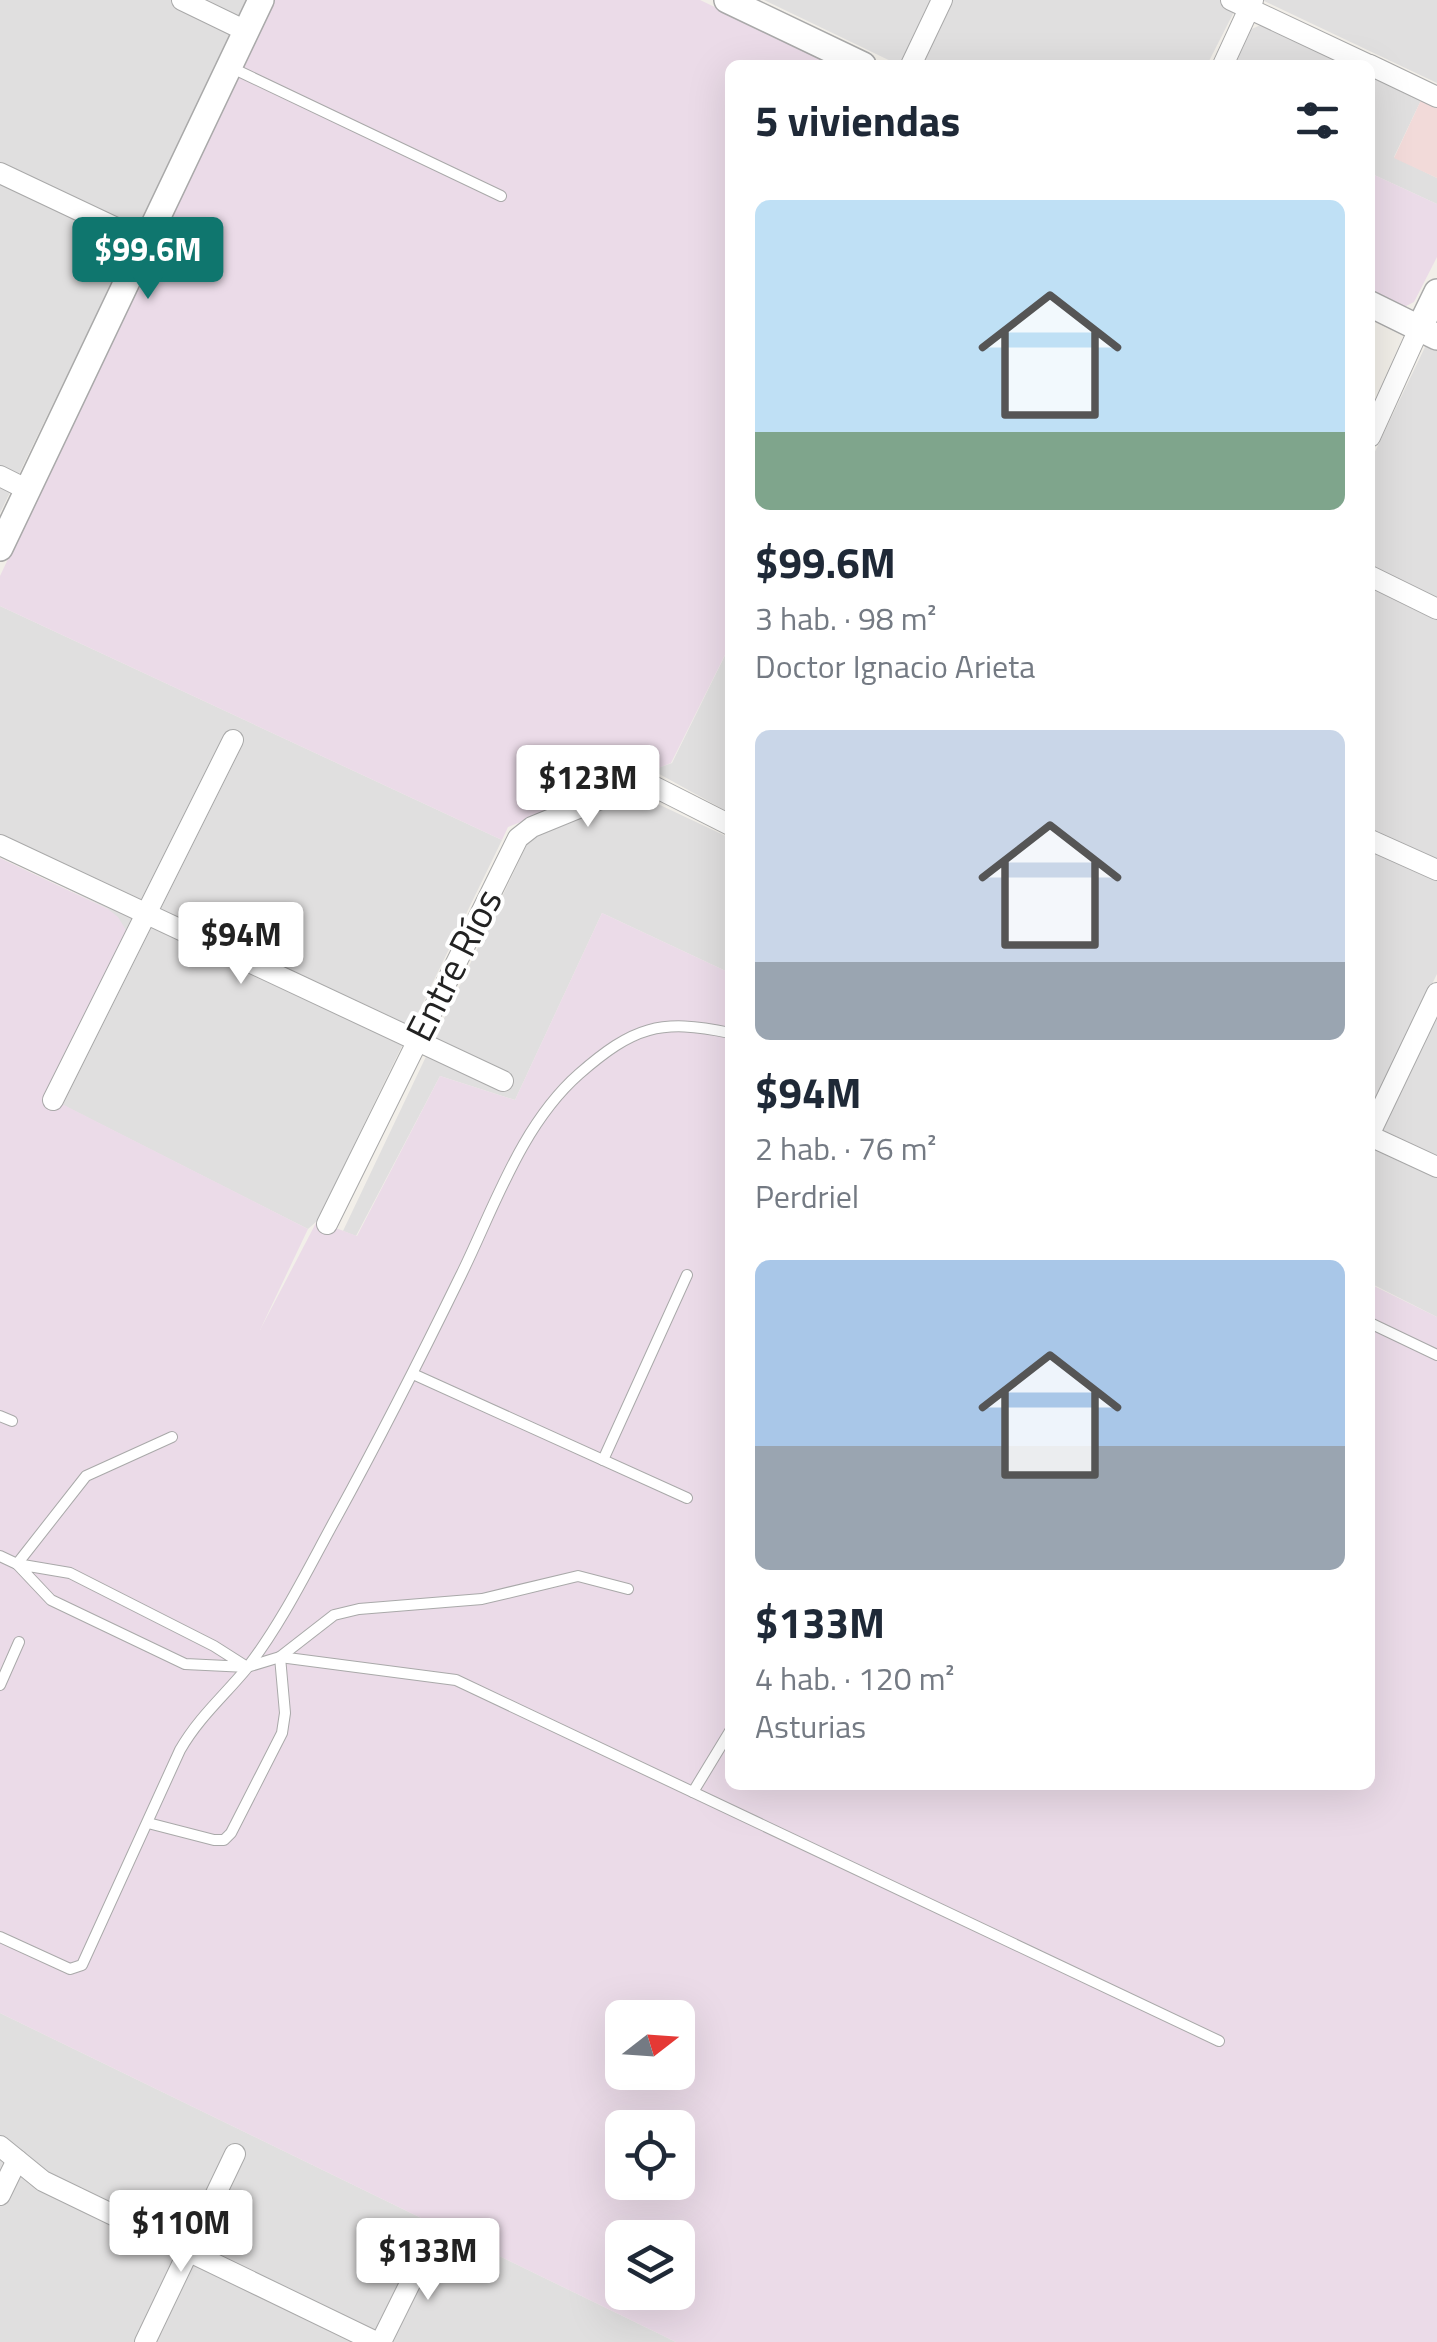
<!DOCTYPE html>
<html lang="es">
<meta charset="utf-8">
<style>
body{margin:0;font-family:"Titillium Web",sans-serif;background:#f6f6f7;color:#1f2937;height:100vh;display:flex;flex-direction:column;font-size:38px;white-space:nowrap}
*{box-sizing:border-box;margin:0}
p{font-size:32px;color:#747a83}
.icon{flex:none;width:55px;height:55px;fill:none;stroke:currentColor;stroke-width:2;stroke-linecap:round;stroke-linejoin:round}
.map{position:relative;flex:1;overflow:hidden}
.drawer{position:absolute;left:725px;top:60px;width:650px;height:1730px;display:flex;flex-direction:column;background:#fff;border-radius:15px;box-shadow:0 10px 40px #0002}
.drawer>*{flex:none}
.needle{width:65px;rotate:73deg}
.fabs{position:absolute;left:605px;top:2000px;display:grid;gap:20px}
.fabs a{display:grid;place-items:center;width:90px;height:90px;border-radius:15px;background:#fff;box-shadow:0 10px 40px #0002;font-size:50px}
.price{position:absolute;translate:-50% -85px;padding:0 22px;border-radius:10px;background:#fff;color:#222;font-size:32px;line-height:65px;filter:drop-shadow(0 2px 5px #0008)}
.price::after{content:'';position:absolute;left:50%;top:60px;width:30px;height:22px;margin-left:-15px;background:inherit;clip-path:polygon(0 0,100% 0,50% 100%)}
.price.selected{background:#0f766e;color:#fff}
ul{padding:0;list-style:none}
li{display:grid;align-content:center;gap:20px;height:530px;padding:0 30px}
li span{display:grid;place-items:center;height:310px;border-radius:15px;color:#555}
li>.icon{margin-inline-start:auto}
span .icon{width:180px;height:180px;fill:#fffc;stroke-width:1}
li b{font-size:42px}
h2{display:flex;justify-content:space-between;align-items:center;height:120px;padding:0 30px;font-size:42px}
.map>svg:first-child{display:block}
.residential{fill:#e0dfdf}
.commercial{fill:#f2dad9}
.industrial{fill:#ebdbe8;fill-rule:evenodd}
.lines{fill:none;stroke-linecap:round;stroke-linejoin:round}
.service-casing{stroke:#a9a9a9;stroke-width:12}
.minor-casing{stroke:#a9a9a9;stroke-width:22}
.tertiary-casing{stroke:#a9a9a9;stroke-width:28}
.service{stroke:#fff;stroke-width:10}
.minor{stroke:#fff;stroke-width:20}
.tertiary{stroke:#fff;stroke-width:25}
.labels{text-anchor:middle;stroke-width:8;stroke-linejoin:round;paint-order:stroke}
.street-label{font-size:38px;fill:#222;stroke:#fff}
</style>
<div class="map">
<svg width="1437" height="2342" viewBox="0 0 1437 2342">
<rect width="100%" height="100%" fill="#f2efe9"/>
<g class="residential">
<path d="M 0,0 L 249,0 L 0,513 Z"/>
<path d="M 764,0 L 1240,0 L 1207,65 L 899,65 Z"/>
<path d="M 1262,0 L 1437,0 L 1437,83 Z"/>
<path d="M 1263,24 L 1351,65 L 1229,65 L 1247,31 Z"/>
<path d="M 1370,74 L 1422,98 L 1394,157 L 1437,178 L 1437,204 L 1370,173 Z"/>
<path d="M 1437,322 L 1437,862 L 1370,830 L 1370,462 Z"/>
<path d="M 0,606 L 502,840 L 317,1221 L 308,1229 L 53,1100 L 108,909 L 0,856 Z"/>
<path d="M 730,645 L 730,813 L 652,770 L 672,763 Z"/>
<path d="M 633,795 L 643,797 L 730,838 L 730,973 L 602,913 L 515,1100 L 440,1076 L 356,1236 L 343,1231 L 530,838 Z"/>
<path d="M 1370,847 L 1437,877 L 1437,974 L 1370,1110 Z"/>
<path d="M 1437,1005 L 1437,1317 L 1370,1283 L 1370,1145 Z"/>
<path d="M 0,2013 L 676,2342 L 0,2342 Z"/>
</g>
<path class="commercial" d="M 1422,98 L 1437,105 L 1437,178 L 1394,158 Z"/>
<g class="industrial">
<path d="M 271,0 L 700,0 L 837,65 L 730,65 L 730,645 L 671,763 L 508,827 L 502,840 L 0,606 L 0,576 Z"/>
<path d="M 1370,173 L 1437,204 L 1437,257 L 1414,302 L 1402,308 L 1370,297 Z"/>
<path d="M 0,858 L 108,909 L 118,917 L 133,942 L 54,1100 L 308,1229 L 260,1330 L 317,1221 L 357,1236 L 440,1076 L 515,1100 L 602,913 L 730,973 L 730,1785 L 1370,1785 L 1370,1284 L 1437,1317 L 1437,2342 L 676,2342 L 0,2013 ZM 622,2018 L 678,2018 L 678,2072 L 622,2072 ZM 622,2128 L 678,2128 L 678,2182 L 622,2182 ZM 622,2238 L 678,2238 L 678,2292 L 622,2292 Z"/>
</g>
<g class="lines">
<defs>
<g id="service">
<path d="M 230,67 L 501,196"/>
<path d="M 1370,1323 L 1437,1355"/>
<path d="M 413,1374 L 687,1498"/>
<path d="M 0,1416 L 12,1421"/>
<path d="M 603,1460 L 687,1275"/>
<path d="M 0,1556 L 17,1564 L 86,1476 L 172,1437"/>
<path d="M 247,1667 L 214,1646 L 70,1573 L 17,1564 L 51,1600 L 185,1664 L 247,1667 L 280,1657 L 456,1680 L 1219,2041"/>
<path d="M 0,1685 L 19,1642"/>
<path d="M 693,1792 L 730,1731"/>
<path d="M 148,1823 L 214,1840 L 224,1840 L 231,1833 L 282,1733 L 285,1713 L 280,1657 L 334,1615 L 359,1609 L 482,1599 L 578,1576 L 628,1589"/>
<path d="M 0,1937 L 70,1969 L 82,1965 L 180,1750 C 199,1717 224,1696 247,1668 C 282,1623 309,1567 336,1518 C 380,1438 421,1357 461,1275 C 494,1208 521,1125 579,1074 C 633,1027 660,1018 730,1033"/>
</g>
<g id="minor">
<path d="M 182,0 L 246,31"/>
<path d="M 1231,0 L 1369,65"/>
<path d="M 911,65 L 942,0"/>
<path d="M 1223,65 L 1253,0"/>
<path d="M 1370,65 L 1437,97"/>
<path d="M 0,173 L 146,242"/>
<path d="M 1370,437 L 1419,329"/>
<path d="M 0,476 L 28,490"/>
<path d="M 1370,576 L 1437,609"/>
<path d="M 1370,840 L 1437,870"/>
<path d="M 0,845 L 503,1081"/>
<path d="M 53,1100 L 233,740"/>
<path d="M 1370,1133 L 1437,993"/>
<path d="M 1370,1136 L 1437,1167"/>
<path d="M 327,1224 L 518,838 L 532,827 L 637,784 L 653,786 L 730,825"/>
<path d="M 0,2146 L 43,2181 L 376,2342"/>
<path d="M 0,2195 L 17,2160"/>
<path d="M 145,2342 L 235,2154"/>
<path d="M 381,2342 L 431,2241"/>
</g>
<g id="tertiary">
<path d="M 727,0 L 863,65"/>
<path d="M 1370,304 L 1437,337"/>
<path d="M 1419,329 L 1437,292"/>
<path d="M 0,548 L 261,0"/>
</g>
</defs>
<use href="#service" class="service-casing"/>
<use href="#minor" class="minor-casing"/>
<use href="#tertiary" class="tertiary-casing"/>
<use href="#service" class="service"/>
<use href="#minor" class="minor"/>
<use href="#tertiary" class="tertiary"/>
</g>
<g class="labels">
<g class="street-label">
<text transform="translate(454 965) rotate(-63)" y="13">Entre Ríos</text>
</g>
</g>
</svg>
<div class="fabs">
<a><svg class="needle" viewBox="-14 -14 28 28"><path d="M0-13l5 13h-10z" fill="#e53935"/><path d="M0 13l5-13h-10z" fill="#747a83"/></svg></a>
<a><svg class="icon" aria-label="locate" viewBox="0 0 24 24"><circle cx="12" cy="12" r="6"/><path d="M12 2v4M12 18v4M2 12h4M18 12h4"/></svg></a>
<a><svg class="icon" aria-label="layers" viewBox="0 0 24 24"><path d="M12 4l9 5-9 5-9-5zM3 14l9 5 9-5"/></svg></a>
</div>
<b class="price selected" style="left:148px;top:302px">$99.6M</b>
<b class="price" style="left:588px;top:830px">$123M</b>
<b class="price" style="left:241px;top:987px">$94M</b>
<b class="price" style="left:181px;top:2275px">$110M</b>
<b class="price" style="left:428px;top:2303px">$133M</b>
<section class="drawer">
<h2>5 viviendas<svg class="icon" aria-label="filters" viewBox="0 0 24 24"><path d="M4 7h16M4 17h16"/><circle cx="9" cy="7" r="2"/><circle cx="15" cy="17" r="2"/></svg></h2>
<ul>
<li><span style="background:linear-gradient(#bfe0f5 75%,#7fa58c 0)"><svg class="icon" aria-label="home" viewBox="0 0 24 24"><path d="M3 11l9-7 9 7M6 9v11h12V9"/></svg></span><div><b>$99.6M</b><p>3 hab. · 98 m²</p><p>Doctor Ignacio Arieta</p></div></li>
<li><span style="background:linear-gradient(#c9d6e8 75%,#9aa5b1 0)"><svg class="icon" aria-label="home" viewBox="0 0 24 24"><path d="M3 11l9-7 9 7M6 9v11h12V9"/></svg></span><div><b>$94M</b><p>2 hab. · 76 m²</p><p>Perdriel</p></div></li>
<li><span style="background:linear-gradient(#a9c7e8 60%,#9aa5b1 0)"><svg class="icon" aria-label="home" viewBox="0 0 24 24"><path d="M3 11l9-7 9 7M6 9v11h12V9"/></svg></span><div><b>$133M</b><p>4 hab. · 120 m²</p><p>Asturias</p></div></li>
</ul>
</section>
</div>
